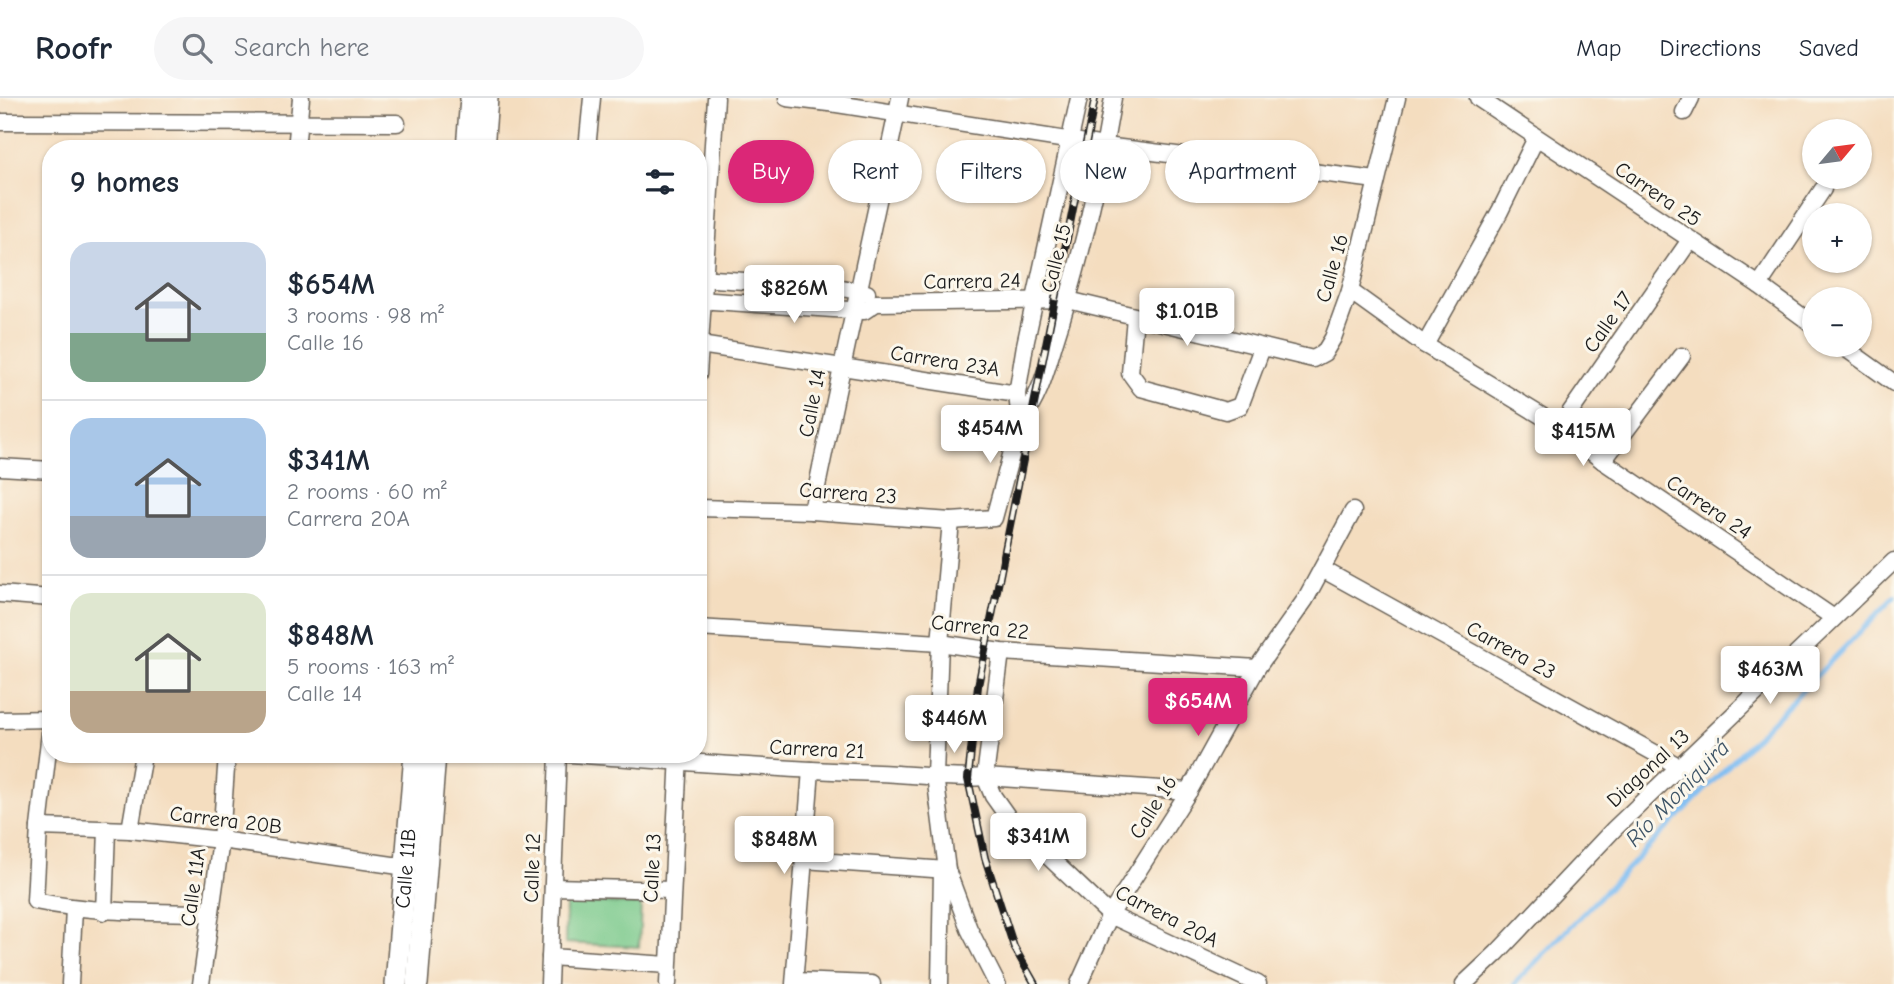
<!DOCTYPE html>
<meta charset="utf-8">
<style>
body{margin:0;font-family:"Comic Neue",sans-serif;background:#f6f6f7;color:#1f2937;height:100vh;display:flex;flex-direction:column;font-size:26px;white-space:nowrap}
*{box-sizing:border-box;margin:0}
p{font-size:23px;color:#747a83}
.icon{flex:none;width:38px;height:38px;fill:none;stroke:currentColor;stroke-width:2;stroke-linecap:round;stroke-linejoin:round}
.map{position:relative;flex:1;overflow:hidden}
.details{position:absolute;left:42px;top:42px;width:665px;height:623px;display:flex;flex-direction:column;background:#fff;border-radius:28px;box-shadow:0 2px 5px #0004}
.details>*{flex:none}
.hud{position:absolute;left:728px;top:42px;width:665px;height:63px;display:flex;gap:14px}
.needle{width:46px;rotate:61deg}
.controls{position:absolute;left:1802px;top:21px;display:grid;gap:14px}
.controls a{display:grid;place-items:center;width:70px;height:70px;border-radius:50%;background:#fff;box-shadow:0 2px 5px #0004;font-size:35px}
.price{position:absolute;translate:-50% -60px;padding:0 16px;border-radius:7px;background:#fff;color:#222;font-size:23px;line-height:46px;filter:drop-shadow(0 2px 4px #0008)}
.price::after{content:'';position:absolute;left:50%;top:42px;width:21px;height:16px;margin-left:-10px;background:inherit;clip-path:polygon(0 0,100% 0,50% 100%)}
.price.on{background:#db2777;color:#fff}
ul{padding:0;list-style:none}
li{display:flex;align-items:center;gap:21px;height:175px;padding:0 28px}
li+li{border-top:2px solid #e0e1e3}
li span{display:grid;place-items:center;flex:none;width:196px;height:140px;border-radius:21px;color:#555}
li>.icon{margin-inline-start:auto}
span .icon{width:84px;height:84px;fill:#fffc;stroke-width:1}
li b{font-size:30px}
h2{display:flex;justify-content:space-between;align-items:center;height:84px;padding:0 28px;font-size:30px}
.tag{padding:0 24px;border-radius:32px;background:#fff;box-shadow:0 2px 5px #0004;font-size:24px;line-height:63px}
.tag.on{background:#db2777;color:#fff}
header{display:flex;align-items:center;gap:42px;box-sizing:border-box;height:98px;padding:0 35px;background:#fff;border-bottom:2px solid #e0e1e3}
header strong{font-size:33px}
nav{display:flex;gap:38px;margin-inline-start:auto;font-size:24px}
.search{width:490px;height:63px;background:#f6f6f7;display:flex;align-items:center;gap:18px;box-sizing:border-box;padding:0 24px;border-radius:38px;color:#747a83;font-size:26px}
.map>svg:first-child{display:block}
.green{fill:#77c889;stroke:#4a7252;stroke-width:2}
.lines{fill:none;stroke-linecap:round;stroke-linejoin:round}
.stream{stroke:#7fbef3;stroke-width:5}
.minor-casing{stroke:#686055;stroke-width:19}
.tertiary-casing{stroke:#686055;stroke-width:24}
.minor{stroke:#fff;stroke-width:16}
.tertiary{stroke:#fff;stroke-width:21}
.rail-casing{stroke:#1c1c1c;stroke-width:8}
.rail{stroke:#fbf7ec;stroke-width:5;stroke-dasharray:16;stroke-linecap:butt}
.labels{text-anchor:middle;stroke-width:6;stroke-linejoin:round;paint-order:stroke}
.street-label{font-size:21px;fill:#1c1c1c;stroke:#fbf7ec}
.water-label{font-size:23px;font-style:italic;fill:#3f5567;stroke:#fbf7ec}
</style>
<header>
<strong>Roofr</strong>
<div class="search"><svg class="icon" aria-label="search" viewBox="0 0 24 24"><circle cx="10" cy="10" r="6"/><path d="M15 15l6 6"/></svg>Search here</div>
<nav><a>Map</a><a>Directions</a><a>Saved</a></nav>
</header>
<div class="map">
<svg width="1894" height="886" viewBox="0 0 1894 886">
<rect width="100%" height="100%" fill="#fbf7ec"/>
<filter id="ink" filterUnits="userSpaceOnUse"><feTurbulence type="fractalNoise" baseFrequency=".0143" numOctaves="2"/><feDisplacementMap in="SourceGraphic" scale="14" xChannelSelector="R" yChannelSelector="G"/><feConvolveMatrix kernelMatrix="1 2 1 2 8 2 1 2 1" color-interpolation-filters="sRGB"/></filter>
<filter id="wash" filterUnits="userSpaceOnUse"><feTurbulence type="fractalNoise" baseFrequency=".00686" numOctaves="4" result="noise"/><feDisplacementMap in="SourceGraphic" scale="28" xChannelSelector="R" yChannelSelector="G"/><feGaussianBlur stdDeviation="1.57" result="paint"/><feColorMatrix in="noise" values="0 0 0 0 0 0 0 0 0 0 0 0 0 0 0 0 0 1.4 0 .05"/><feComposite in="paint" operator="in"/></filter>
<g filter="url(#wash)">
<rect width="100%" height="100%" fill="#f4ddbf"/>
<path class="green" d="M 566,804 L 641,806 L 639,849 L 565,845 Z"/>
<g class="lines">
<path class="stream" d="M 1514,886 L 1894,499"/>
</g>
</g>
<g filter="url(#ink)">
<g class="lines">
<defs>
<g id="minor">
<path d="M 787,0 L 837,6 L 1105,48 L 1376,82"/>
<path d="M 1478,0 L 1759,187 L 1815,228"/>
<path d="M 1684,14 L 1691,0"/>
<path d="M 0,24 L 397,25"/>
<path d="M 296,51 L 301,0"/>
<path d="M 587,51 L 592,0"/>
<path d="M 698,180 L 837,189 L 867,195"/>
<path d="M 1759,187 L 1823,91"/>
<path d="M 1350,193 L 1425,247 L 1560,329 L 1603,363 L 1834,520"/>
<path d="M 698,202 L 864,213 L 876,205 L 1068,202 L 1313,261 L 1324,255 L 1333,240 L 1350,193 L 1397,0"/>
<path d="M 1135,219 L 1130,275 L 1141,290 L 1226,313 L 1240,308 L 1262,250"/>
<path d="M 700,247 L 1017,296"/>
<path d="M 1425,247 L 1500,113 L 1536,40"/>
<path d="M 1841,247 L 1894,285"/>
<path d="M 698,277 L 716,0"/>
<path d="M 1020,324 C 1039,301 1046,273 1054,246 C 1080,166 1099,83 1113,0"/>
<path d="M 1560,329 L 1690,142"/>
<path d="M 1603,363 L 1682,258"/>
<path d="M 0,369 L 51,372"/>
<path d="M 698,410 L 812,413 L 951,423 L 994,420 L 1020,324 L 1017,296 L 1025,247 L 1079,0"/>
<path d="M 812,413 C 840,275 871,138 900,0"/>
<path d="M 951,423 L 940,545 L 935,677 L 947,772 L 969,831 L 997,886"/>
<path d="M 1322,471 L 1680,669"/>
<path d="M 0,496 L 51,500"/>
<path d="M 698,530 L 940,545 L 1001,554 L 1257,570"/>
<path d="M 1001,554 L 985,679 L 993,698 L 1010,722 L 1110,817 L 1258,886"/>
<path d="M 0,622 L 51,621"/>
<path d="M 51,626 L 39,729 L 35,803 C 93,815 150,814 210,815"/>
<path d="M 569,656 C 672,663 775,671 878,675 C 912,676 952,682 985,679 L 1189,693"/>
<path d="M 39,729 L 130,732 L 221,742 L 406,769"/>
<path d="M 130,732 L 143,656"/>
<path d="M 804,762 L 947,772"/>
<path d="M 553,789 L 672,792"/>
<path d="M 104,814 L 107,731"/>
<path d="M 550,859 L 668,867"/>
<path d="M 795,883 L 872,886"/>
<path d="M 70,886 L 74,811"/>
<path d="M 201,886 L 221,742 L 227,656"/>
<path d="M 549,886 L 558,656"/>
<path d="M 668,886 L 679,656"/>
<path d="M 794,886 L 811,672"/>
<path d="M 940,886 L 942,773"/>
<path d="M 1079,886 L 1110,817 L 1189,693 L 1257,570 L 1305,502 L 1353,413"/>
<path d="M 1464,886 L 1497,855 L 1614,731 L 1894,463"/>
</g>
<g id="tertiary">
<path d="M 467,51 L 471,0"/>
<path d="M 483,51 L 487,0"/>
<path id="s1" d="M 396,886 L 415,656"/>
<path d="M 417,886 L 435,656"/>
</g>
</defs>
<use href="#minor" class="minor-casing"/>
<use href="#tertiary" class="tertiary-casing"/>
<use href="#minor" class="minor"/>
<use href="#tertiary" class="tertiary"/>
<defs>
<path id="rail" d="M 1035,886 L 1014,849 L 985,760 L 968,681 L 978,588 L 1095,0"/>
</defs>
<use href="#rail" class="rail-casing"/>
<use href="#rail" class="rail"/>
</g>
</g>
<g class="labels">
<g class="street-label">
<text transform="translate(1658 96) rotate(34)" y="7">Carrera 25</text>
<text transform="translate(1056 160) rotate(-76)" y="7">Calle 15</text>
<text transform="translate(1332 170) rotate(-74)" y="7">Calle 16</text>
<text transform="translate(972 183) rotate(-1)" y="7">Carrera 24</text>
<text transform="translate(1608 224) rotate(-55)" y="7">Calle 17</text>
<text transform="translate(945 263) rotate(9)" y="7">Carrera 23A</text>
<text transform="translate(812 305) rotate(-79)" y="7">Calle 14</text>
<text transform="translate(848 395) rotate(4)" y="7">Carrera 23</text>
<text transform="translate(1709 409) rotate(34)" y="7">Carrera 24</text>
<text transform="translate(980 529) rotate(6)" y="7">Carrera 22</text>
<text transform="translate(1511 552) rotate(29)" y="7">Carrera 23</text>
<text transform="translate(817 651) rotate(3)" y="7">Carrera 21</text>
<text transform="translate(1648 670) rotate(-43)" y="7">Diagonal 13</text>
<text transform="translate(1153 709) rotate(-58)" y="7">Calle 16</text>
<text transform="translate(226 722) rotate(7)" y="7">Carrera 20B</text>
<text transform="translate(532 770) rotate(-88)" y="7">Calle 12</text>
<text transform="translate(652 770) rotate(-87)" y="7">Calle 13</text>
<text dy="7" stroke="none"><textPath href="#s1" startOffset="116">Calle 11B</textPath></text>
<text transform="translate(193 789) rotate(-82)" y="7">Calle 11A</text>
<text transform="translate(1167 818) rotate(27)" y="7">Carrera 20A</text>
</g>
<g class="water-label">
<text transform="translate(1677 695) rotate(-46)" y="8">Río Moniquirá</text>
</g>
</g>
</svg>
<div class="controls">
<a><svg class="needle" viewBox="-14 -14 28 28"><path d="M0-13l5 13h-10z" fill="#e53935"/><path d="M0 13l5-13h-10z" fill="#747a83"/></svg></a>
<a>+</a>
<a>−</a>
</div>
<b class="price" style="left:794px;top:227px">$826M</b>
<b class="price" style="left:1187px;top:250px">$1.01B</b>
<b class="price" style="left:990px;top:367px">$454M</b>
<b class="price" style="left:1583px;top:370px">$415M</b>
<b class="price" style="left:1770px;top:608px">$463M</b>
<b class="price on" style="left:1198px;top:640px">$654M</b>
<b class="price" style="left:954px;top:657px">$446M</b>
<b class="price" style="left:1038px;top:775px">$341M</b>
<b class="price" style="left:784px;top:778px">$848M</b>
<div class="hud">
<a class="tag on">Buy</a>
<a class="tag">Rent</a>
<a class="tag">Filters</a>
<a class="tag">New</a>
<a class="tag">Apartment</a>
</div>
<section class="details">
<h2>9 homes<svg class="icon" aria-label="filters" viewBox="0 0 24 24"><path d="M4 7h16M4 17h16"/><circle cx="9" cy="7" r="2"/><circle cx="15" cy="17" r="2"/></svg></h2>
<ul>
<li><span style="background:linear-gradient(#c9d6e8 65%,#7fa58c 0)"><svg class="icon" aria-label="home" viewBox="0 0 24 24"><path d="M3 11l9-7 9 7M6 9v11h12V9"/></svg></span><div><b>$654M</b><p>3 rooms · 98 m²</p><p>Calle 16</p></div></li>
<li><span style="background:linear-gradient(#a9c7e8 70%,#9aa5b1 0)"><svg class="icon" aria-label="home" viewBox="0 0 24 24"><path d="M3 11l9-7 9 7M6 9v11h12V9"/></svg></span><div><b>$341M</b><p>2 rooms · 60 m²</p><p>Carrera 20A</p></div></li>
<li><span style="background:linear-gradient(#dfe7d0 70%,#b9a48a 0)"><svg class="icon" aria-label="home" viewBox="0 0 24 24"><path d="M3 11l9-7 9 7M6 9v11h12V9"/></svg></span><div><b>$848M</b><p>5 rooms · 163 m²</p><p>Calle 14</p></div></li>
</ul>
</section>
</div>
